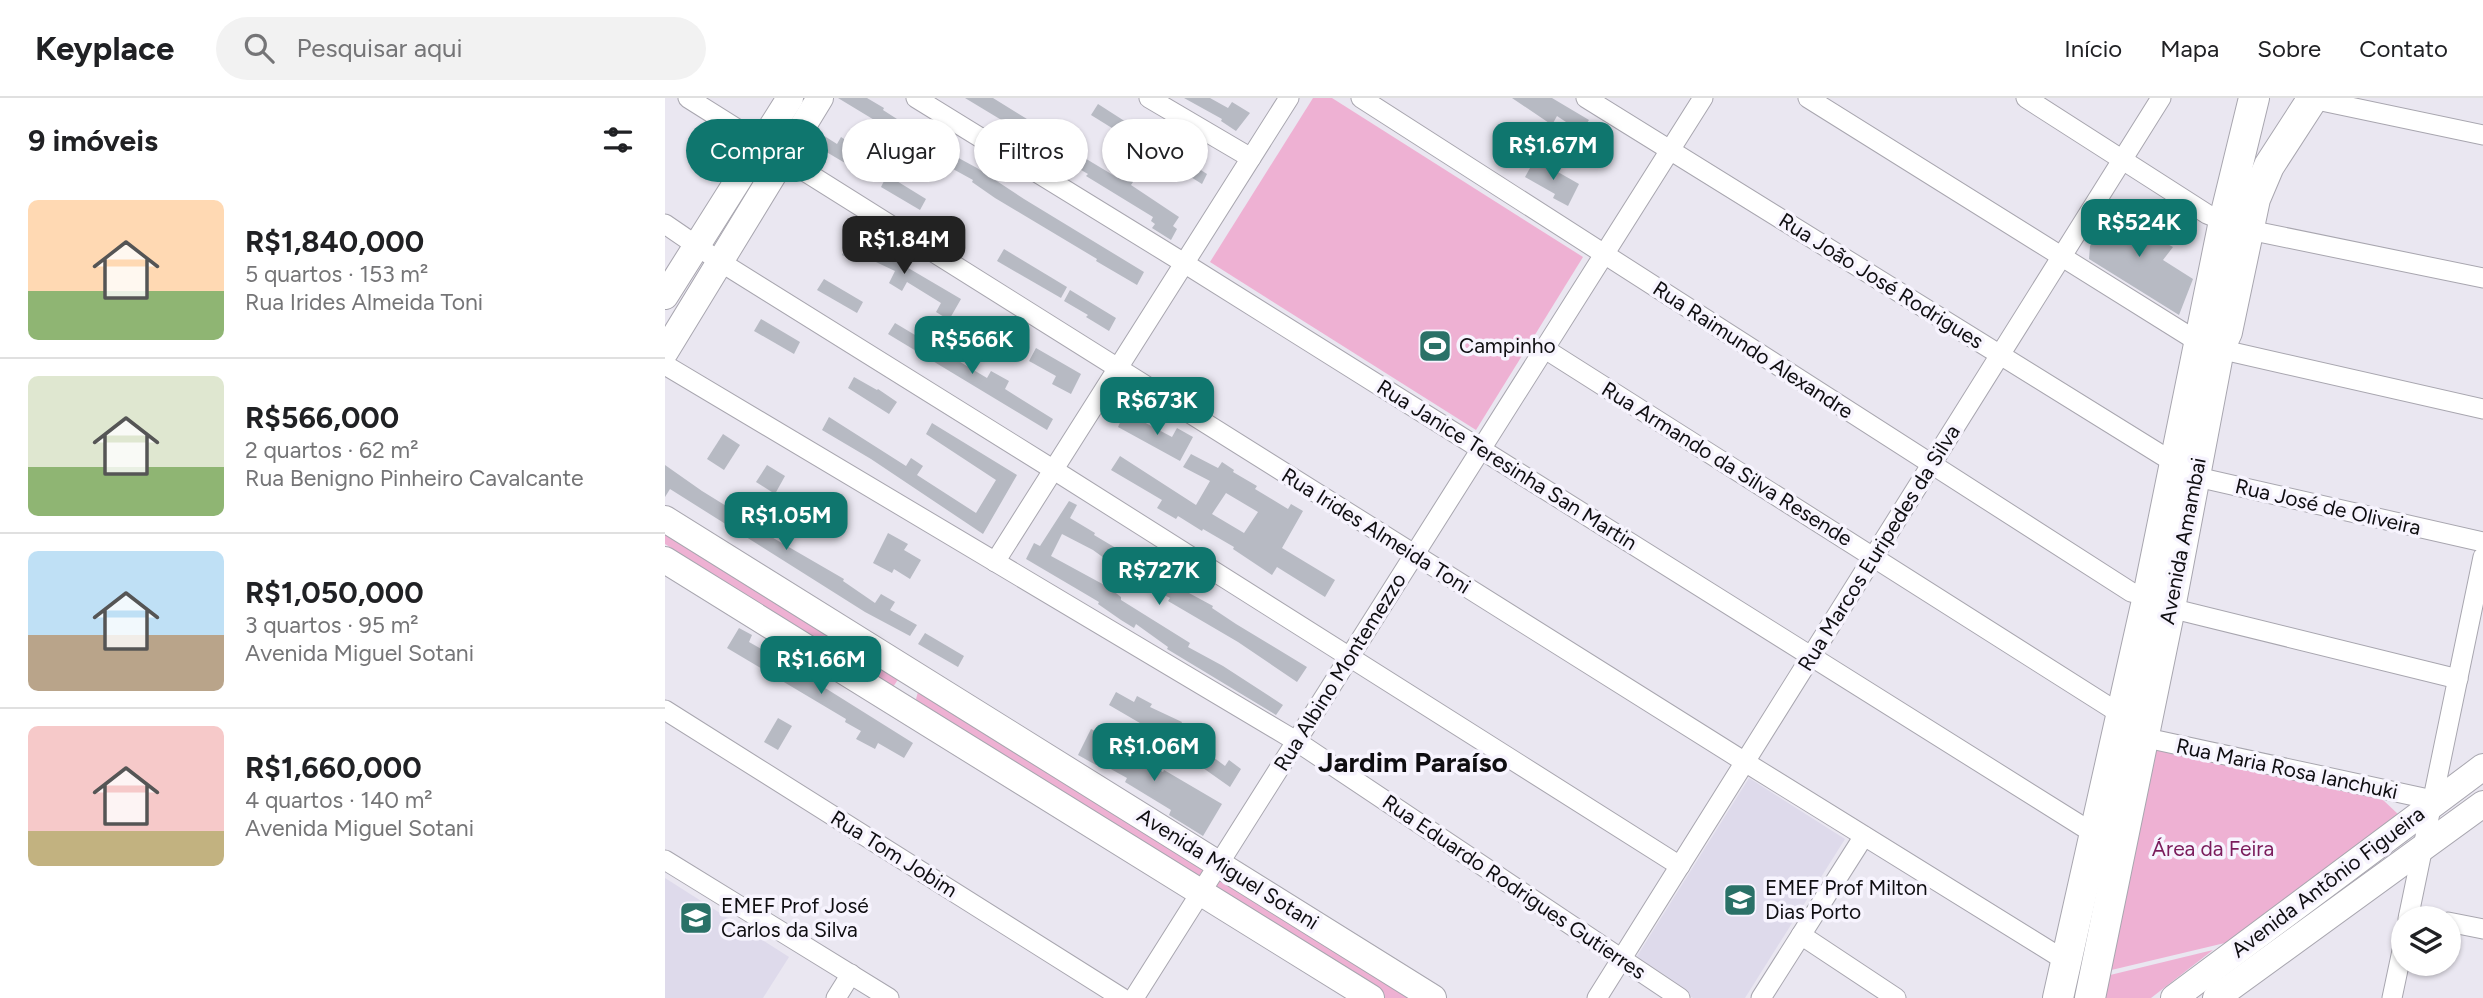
<!DOCTYPE html>
<html lang="pt">
<meta charset="utf-8">
<style>
body{margin:0;font-family:Figtree,sans-serif;background:#f2f2f2;color:#202124;height:100vh;display:flex;flex-direction:column;font-size:26px;white-space:nowrap}
*{box-sizing:border-box;margin:0}
p{font-size:23px;color:#757577}
.icon{flex:none;width:38px;height:38px;fill:none;stroke:currentColor;stroke-width:2;stroke-linecap:round;stroke-linejoin:round}
.map{position:relative;flex:1;overflow:hidden}
.panel{display:flex;flex-direction:column;background:#fff;width:665px}
.panel>*{flex:none}
.banner{position:absolute;left:21px;top:21px;width:665px;height:63px;display:flex;gap:14px}
.controls{position:absolute;left:1726px;top:808px;display:grid;gap:14px}
.controls a{display:grid;place-items:center;width:70px;height:70px;border-radius:50%;background:#fff;box-shadow:0 2px 5px #0004;font-size:35px}
.price{position:absolute;translate:-50% -60px;padding:0 16px;border-radius:14px;background:#0f766e;color:#fff;font-size:23px;line-height:46px;filter:drop-shadow(0 2px 4px #0008)}
.price::after{content:'';position:absolute;left:50%;top:42px;width:21px;height:16px;margin-left:-10px;background:inherit;clip-path:polygon(0 0,100% 0,50% 100%)}
.price.on{background:#222;color:#fff}
ul{padding:0;list-style:none}
li{display:flex;align-items:center;gap:21px;height:175px;padding:0 28px}
li+li{border-top:2px solid #e0e0e0}
li span{display:grid;place-items:center;flex:none;width:196px;height:140px;border-radius:10px;color:#555}
li>.icon{margin-inline-start:auto}
span .icon{width:84px;height:84px;fill:#fffc;stroke-width:1}
li b{font-size:30px}
h2{display:flex;justify-content:space-between;align-items:center;height:84px;padding:0 28px;font-size:30px}
.chip{padding:0 24px;border-radius:32px;background:#fff;box-shadow:0 2px 5px #0004;font-size:24px;line-height:63px}
.chip.on{background:#0f766e;color:#fff}
header{display:flex;align-items:center;gap:42px;box-sizing:border-box;height:98px;padding:0 35px;background:#fff;border-bottom:2px solid #e0e0e0}
header strong{font-size:33px}
nav{display:flex;gap:38px;margin-inline-start:auto;font-size:24px}
.search{width:490px;height:63px;background:#f2f2f2;display:flex;align-items:center;gap:18px;box-sizing:border-box;padding:0 24px;border-radius:38px;color:#757577;font-size:26px}
main{display:flex;flex:1;min-height:0}
.map>svg:first-child{display:block}
.built{fill:#dedaeb}
.green{fill:#eeb1d3}
.building{fill:#b7bac3;fill-rule:evenodd}
.lines{fill:none;stroke-linecap:round;stroke-linejoin:round}
.street-casing{stroke:#a8a6af;stroke-width:21}
.secondary-casing{stroke:#a8a6af;stroke-width:28}
.primary-casing{stroke:#a8a6af;stroke-width:32}
.street{stroke:#fff;stroke-width:19}
.secondary{stroke:#fff;stroke-width:26}
.primary{stroke:#fff;stroke-width:30}
.labels{text-anchor:middle;stroke-width:7;stroke-linejoin:round;paint-order:stroke}
.street-label{font-size:21px;fill:#0f0e11;stroke:#f7f4fe}
.poi-label{font-size:21px;fill:#0f0e11;stroke:#f7f4fe;text-anchor:start}
.park-label{font-size:21px;fill:#7a1b5b;stroke:#f7f4fe}
.district-label{font-size:28px;font-weight:bold;fill:#0f0e11;stroke:#f7f4fe}
</style>
<header>
<strong>Keyplace</strong>
<div class="search"><svg class="icon" aria-label="search" viewBox="0 0 24 24"><circle cx="10" cy="10" r="6"/><path d="M15 15l6 6"/></svg>Pesquisar aqui</div>
<nav><a>Início</a><a>Mapa</a><a>Sobre</a><a>Contato</a></nav>
</header>
<main>
<section class="panel">
<h2>9 imóveis<svg class="icon" aria-label="filters" viewBox="0 0 24 24"><path d="M4 7h16M4 17h16"/><circle cx="9" cy="7" r="2"/><circle cx="15" cy="17" r="2"/></svg></h2>
<ul>
<li><span style="background:linear-gradient(#ffd9b3 65%,#8fb573 0)"><svg class="icon" aria-label="home" viewBox="0 0 24 24"><path d="M3 11l9-7 9 7M6 9v11h12V9"/></svg></span><div><b>R$1,840,000</b><p>5 quartos · 153 m²</p><p>Rua Irides Almeida Toni</p></div></li>
<li><span style="background:linear-gradient(#dfe7d0 65%,#8fb573 0)"><svg class="icon" aria-label="home" viewBox="0 0 24 24"><path d="M3 11l9-7 9 7M6 9v11h12V9"/></svg></span><div><b>R$566,000</b><p>2 quartos · 62 m²</p><p>Rua Benigno Pinheiro Cavalcante</p></div></li>
<li><span style="background:linear-gradient(#bfe0f5 60%,#b9a48a 0)"><svg class="icon" aria-label="home" viewBox="0 0 24 24"><path d="M3 11l9-7 9 7M6 9v11h12V9"/></svg></span><div><b>R$1,050,000</b><p>3 quartos · 95 m²</p><p>Avenida Miguel Sotani</p></div></li>
<li><span style="background:linear-gradient(#f6c9c9 75%,#c2b280 0)"><svg class="icon" aria-label="home" viewBox="0 0 24 24"><path d="M3 11l9-7 9 7M6 9v11h12V9"/></svg></span><div><b>R$1,660,000</b><p>4 quartos · 140 m²</p><p>Avenida Miguel Sotani</p></div></li>
</ul>
</section>
<div class="map">
<svg width="1818" height="900" viewBox="0 0 1818 900">
<rect width="100%" height="100%" fill="#eae7f1"/>
<g class="built">
<path d="M 1084,680 L 1180,741 L 1080,900 L 1028,900 L 969,863 Z"/>
<path d="M 0,780 L 124,859 L 98,900 L 0,900 Z"/>
</g>
<g class="green">
<path d="M 648,0 L 667,0 L 918,159 L 811,332 L 545,164 Z"/>
<path d="M 0,424 L 238,574 L 228,589 L 0,446 Z"/>
<path d="M 253,594 L 539,772 L 533,779 L 254,606 L 251,601 Z"/>
<path d="M 1483,649 L 1717,701 L 1734,717 L 1564,844 L 1438,874 Z"/>
<path d="M 556,780 L 760,900 L 717,900 L 552,794 L 551,788 Z"/>
<path d="M 1548,852 L 1486,900 L 1441,900 L 1441,878 Z"/>
</g>
<g class="building">
<path d="M 173,0 L 202,0 L 219,10 L 218,12 L 288,57 L 312,70 L 359,101 L 479,174 L 472,187 L 431,163 L 432,161 L 330,100 L 307,84 L 308,82 L 257,54 L 254,60 L 233,50 L 239,40 Z"/>
<path d="M 300,0 L 328,0 L 383,34 L 387,28 L 400,35 L 396,44 L 418,59 L 453,80 L 457,73 L 470,81 L 466,87 L 514,119 L 508,128 L 512,131 L 506,142 L 487,130 L 490,126 L 486,123 L 488,119 L 421,78 L 423,76 L 375,48 L 376,46 Z"/>
<path d="M 519,0 L 545,0 L 563,10 L 567,4 L 585,15 L 571,33 L 556,23 L 557,21 Z"/>
<path d="M 847,0 L 887,0 L 924,22 L 916,34 L 892,18 L 887,27 Z"/>
<path d="M 433,6 L 542,76 L 537,86 L 426,17 Z"/>
<path d="M 153,34 L 172,46 L 176,39 L 193,50 L 189,56 L 214,70 L 207,81 L 153,49 L 152,51 L 145,47 Z"/>
<path d="M 870,61 L 914,86 L 903,108 L 888,100 L 890,96 L 860,79 Z"/>
<path d="M 222,77 L 261,101 L 255,112 L 216,89 Z"/>
<path d="M 1453,105 L 1483,122 L 1476,132 L 1508,149 L 1498,162 L 1528,181 L 1514,217 L 1424,161 L 1425,148 Z"/>
<path d="M 187,137 L 296,201 L 284,222 L 271,214 L 276,205 L 242,184 L 237,193 L 224,185 L 230,173 L 194,156 L 190,163 L 177,157 Z"/>
<path d="M 339,151 L 402,189 L 396,200 L 332,163 Z"/>
<path d="M 159,181 L 198,204 L 192,215 L 152,192 Z"/>
<path d="M 405,192 L 451,220 L 444,233 L 421,219 L 423,217 L 399,203 Z"/>
<path d="M 96,221 L 135,244 L 129,256 L 89,233 Z"/>
<path d="M 230,225 L 322,280 L 326,273 L 344,283 L 340,291 L 388,321 L 382,332 L 223,236 Z"/>
<path d="M 371,250 L 416,276 L 406,296 L 387,286 L 391,278 L 364,263 Z"/>
<path d="M 189,279 L 212,292 L 213,291 L 232,304 L 224,316 L 183,290 Z"/>
<path d="M 460,314 L 507,339 L 512,330 L 528,339 L 515,363 L 453,329 Z"/>
<path d="M 164,319 L 241,368 L 246,360 L 258,368 L 252,377 L 311,415 L 331,382 L 261,336 L 267,325 L 352,377 L 318,436 L 206,361 L 157,332 Z"/>
<path d="M 58,336 L 75,347 L 59,372 L 42,361 Z"/>
<path d="M 526,356 L 553,370 L 557,364 L 569,372 L 568,374 L 592,388 L 590,391 L 623,411 L 626,406 L 638,413 L 617,450 L 670,482 L 660,499 L 612,469 L 607,477 L 568,451 L 569,449 L 538,431 L 537,433 L 513,418 L 511,421 L 492,410 L 497,402 L 446,372 L 455,358 L 531,407 L 545,383 L 518,369 ZM 561,395 L 593,414 L 579,435 L 547,416 Z"/>
<path d="M 0,367 L 37,393 L 71,414 L 74,408 L 89,417 L 84,426 L 179,481 L 178,483 L 210,505 L 216,496 L 230,504 L 225,512 L 252,527 L 245,538 L 200,514 L 5,391 L 0,399 Z"/>
<path d="M 102,367 L 120,378 L 110,396 L 91,384 Z"/>
<path d="M 404,403 L 412,407 L 405,420 L 430,435 L 429,437 L 501,480 L 500,482 L 548,508 L 547,510 L 571,526 L 642,569 L 632,584 L 573,544 L 503,503 L 505,500 L 453,473 L 454,471 L 428,452 L 397,436 L 386,458 L 443,489 L 456,499 L 456,502 L 525,545 L 523,549 L 558,568 L 618,607 L 611,617 L 502,551 L 503,549 L 471,526 L 469,530 L 456,522 L 433,506 L 434,504 L 361,461 L 369,445 L 375,448 Z"/>
<path d="M 223,435 L 243,446 L 239,452 L 256,462 L 245,481 L 229,471 L 227,475 L 208,465 Z"/>
<path d="M 74,530 L 87,537 L 84,544 L 118,563 L 120,560 L 135,569 L 133,573 L 248,645 L 239,660 L 213,645 L 210,651 L 191,641 L 196,633 L 180,624 L 181,621 L 62,550 Z"/>
<path d="M 260,535 L 299,558 L 293,569 L 253,546 Z"/>
<path d="M 451,594 L 469,604 L 472,598 L 487,606 L 485,609 L 517,624 L 506,647 L 491,639 L 492,635 L 444,607 Z"/>
<path d="M 113,620 L 127,628 L 113,652 L 99,644 Z"/>
<path d="M 426,631 L 445,640 L 443,643 L 473,660 L 498,674 L 499,672 L 557,706 L 538,738 L 504,717 L 506,712 L 460,684 L 462,680 L 433,664 L 431,667 L 413,657 Z"/>
<path d="M 540,653 L 560,668 L 564,662 L 576,671 L 565,689 L 531,665 Z"/>
</g>
<g class="lines">
<defs>
<g id="street">
<path d="M 23,0 L 1080,664 L 1401,863"/>
<path d="M 251,0 L 519,165 L 1431,737"/>
<path d="M 484,0 L 586,60"/>
<path d="M 696,0 L 1466,494 L 1483,498"/>
<path d="M 921,0 L 1532,379 L 1818,444"/>
<path d="M 1143,0 L 1535,245"/>
<path d="M 1361,0 L 1542,116 L 1559,123"/>
<path d="M 1647,1 L 1818,37"/>
<path d="M 0,126 L 54,163 L 389,372 L 1015,768"/>
<path d="M 1584,132 L 1818,180"/>
<path d="M 880,251 L 1457,617"/>
<path d="M 1554,251 L 1818,311"/>
<path d="M 0,267 L 631,643 L 1015,900"/>
<path d="M 330,464 L 624,0"/>
<path d="M 1505,510 L 1793,581"/>
<path d="M 0,612 L 457,900"/>
<path d="M 1477,639 L 1768,702"/>
<path d="M 0,762 L 224,900"/>
<path d="M 1744,817 L 1765,821"/>
<path d="M 1743,821 L 1818,459"/>
<path d="M 1783,824 L 1818,831"/>
<path d="M 1136,837 L 1231,900"/>
<path d="M 171,900 L 186,876"/>
<path d="M 469,900 L 1038,0"/>
<path d="M 932,900 L 1496,0"/>
<path d="M 1096,900 L 1199,738"/>
<path d="M 1727,900 L 1738,848"/>
</g>
<g id="secondary">
<path d="M 0,198 L 125,0"/>
<path d="M 0,254 L 155,0"/>
<path d="M 0,421 L 768,900"/>
<path d="M 0,462 L 706,900"/>
<path d="M 1509,900 L 1818,669"/>
<path d="M 1551,900 L 1818,706"/>
</g>
<g id="primary">
<path d="M 1393,900 L 1483,498 L 1559,123 L 1589,0"/>
<path d="M 1425,900 L 1505,510 L 1554,251 L 1562,234 L 1590,101 L 1604,68 L 1648,0"/>
</g>
</defs>
<use href="#street" class="street-casing"/>
<use href="#secondary" class="secondary-casing"/>
<use href="#primary" class="primary-casing"/>
<use href="#street" class="street"/>
<use href="#secondary" class="secondary"/>
<use href="#primary" class="primary"/>
</g>
<defs>
<symbol id="stadium-square" viewBox="-11 -11 22 22"><rect x="-9" y="-9" width="18" height="18" rx="4" fill="#2a7167" stroke="#f7f4fe"/><path d="M0-5a6.5 5 0 1 0 0 10a6.5 5 0 1 0 0-10ZM-3.5-1.8h7v3.6h-7Z" fill="#fff"/></symbol>
<symbol id="school-square" viewBox="-11 -11 22 22"><rect x="-9" y="-9" width="18" height="18" rx="4" fill="#2a7167" stroke="#f7f4fe"/><path d="M0-5L7-2L0 1L-7-2ZM-4 1L0 2.5L4 1V4Q0 6-4 4Z" fill="#fff"/></symbol>
</defs>
<g fill-rule="evenodd">
<use href="#stadium-square" x="751" y="229" width="38" height="38"/>
<use href="#school-square" x="1056" y="783" width="38" height="38"/>
<use href="#school-square" x="12" y="801" width="38" height="38"/>
</g>
<g class="labels">
<g class="street-label">
<text transform="translate(1216 183) rotate(32)" y="7">Rua João José Rodrigues</text>
<text transform="translate(1088 252) rotate(33)" y="7">Rua Raimundo Alexandre</text>
<text transform="translate(1062 366) rotate(32)" y="7">Rua Armando da Silva Resende</text>
<text transform="translate(842 367) rotate(32)" y="7">Rua Janice Teresinha San Martin</text>
<text transform="translate(1663 409) rotate(13)" y="7">Rua José de Oliveira</text>
<text transform="translate(711 433) rotate(32)" y="7">Rua Irides Almeida Toni</text>
<text transform="translate(1518 443) rotate(-79)" y="7">Avenida Amambai</text>
<text transform="translate(1214 450) rotate(-58)" y="7">Rua Marcos Euripedes da Silva</text>
<text transform="translate(675 574) rotate(-58)" y="7">Rua Albino Montemezzo</text>
<text transform="translate(1622 671) rotate(12)" y="7">Rua Maria Rosa Ianchuki</text>
<text transform="translate(229 756) rotate(32)" y="7">Rua Tom Jobim</text>
<text transform="translate(563 771) rotate(32)" y="7">Avenida Miguel Sotani</text>
<text transform="translate(1663 784) rotate(-37)" y="7">Avenida Antônio Figueira</text>
<text transform="translate(849 789) rotate(34)" y="7">Rua Eduardo Rodrigues Gutierres</text>
</g>
<g class="poi-label">
<text x="794" y="255">Campinho</text>
<text x="1100" y="797">EMEF Prof Milton<tspan x="1100" dy="24">Dias Porto</tspan></text>
<text x="56" y="815">EMEF Prof José<tspan x="56" dy="24">Carlos da Silva</tspan></text>
</g>
<g class="park-label">
<text x="1548" y="758">Área da Feira</text>
</g>
<g class="district-label">
<text x="748" y="674">Jardim Paraíso</text>
</g>
</g>
</svg>
<div class="controls">
<a><svg class="icon" aria-label="layers" viewBox="0 0 24 24"><path d="M12 4l9 5-9 5-9-5zM3 14l9 5 9-5"/></svg></a>
</div>
<b class="price" style="left:888px;top:84px">R$1.67M</b>
<b class="price" style="left:1474px;top:161px">R$524K</b>
<b class="price on" style="left:239px;top:178px">R$1.84M</b>
<b class="price" style="left:307px;top:278px">R$566K</b>
<b class="price" style="left:492px;top:339px">R$673K</b>
<b class="price" style="left:121px;top:454px">R$1.05M</b>
<b class="price" style="left:494px;top:509px">R$727K</b>
<b class="price" style="left:156px;top:598px">R$1.66M</b>
<b class="price" style="left:489px;top:685px">R$1.06M</b>
<div class="banner">
<a class="chip on">Comprar</a>
<a class="chip">Alugar</a>
<a class="chip">Filtros</a>
<a class="chip">Novo</a>
</div>
</div>
</main>
